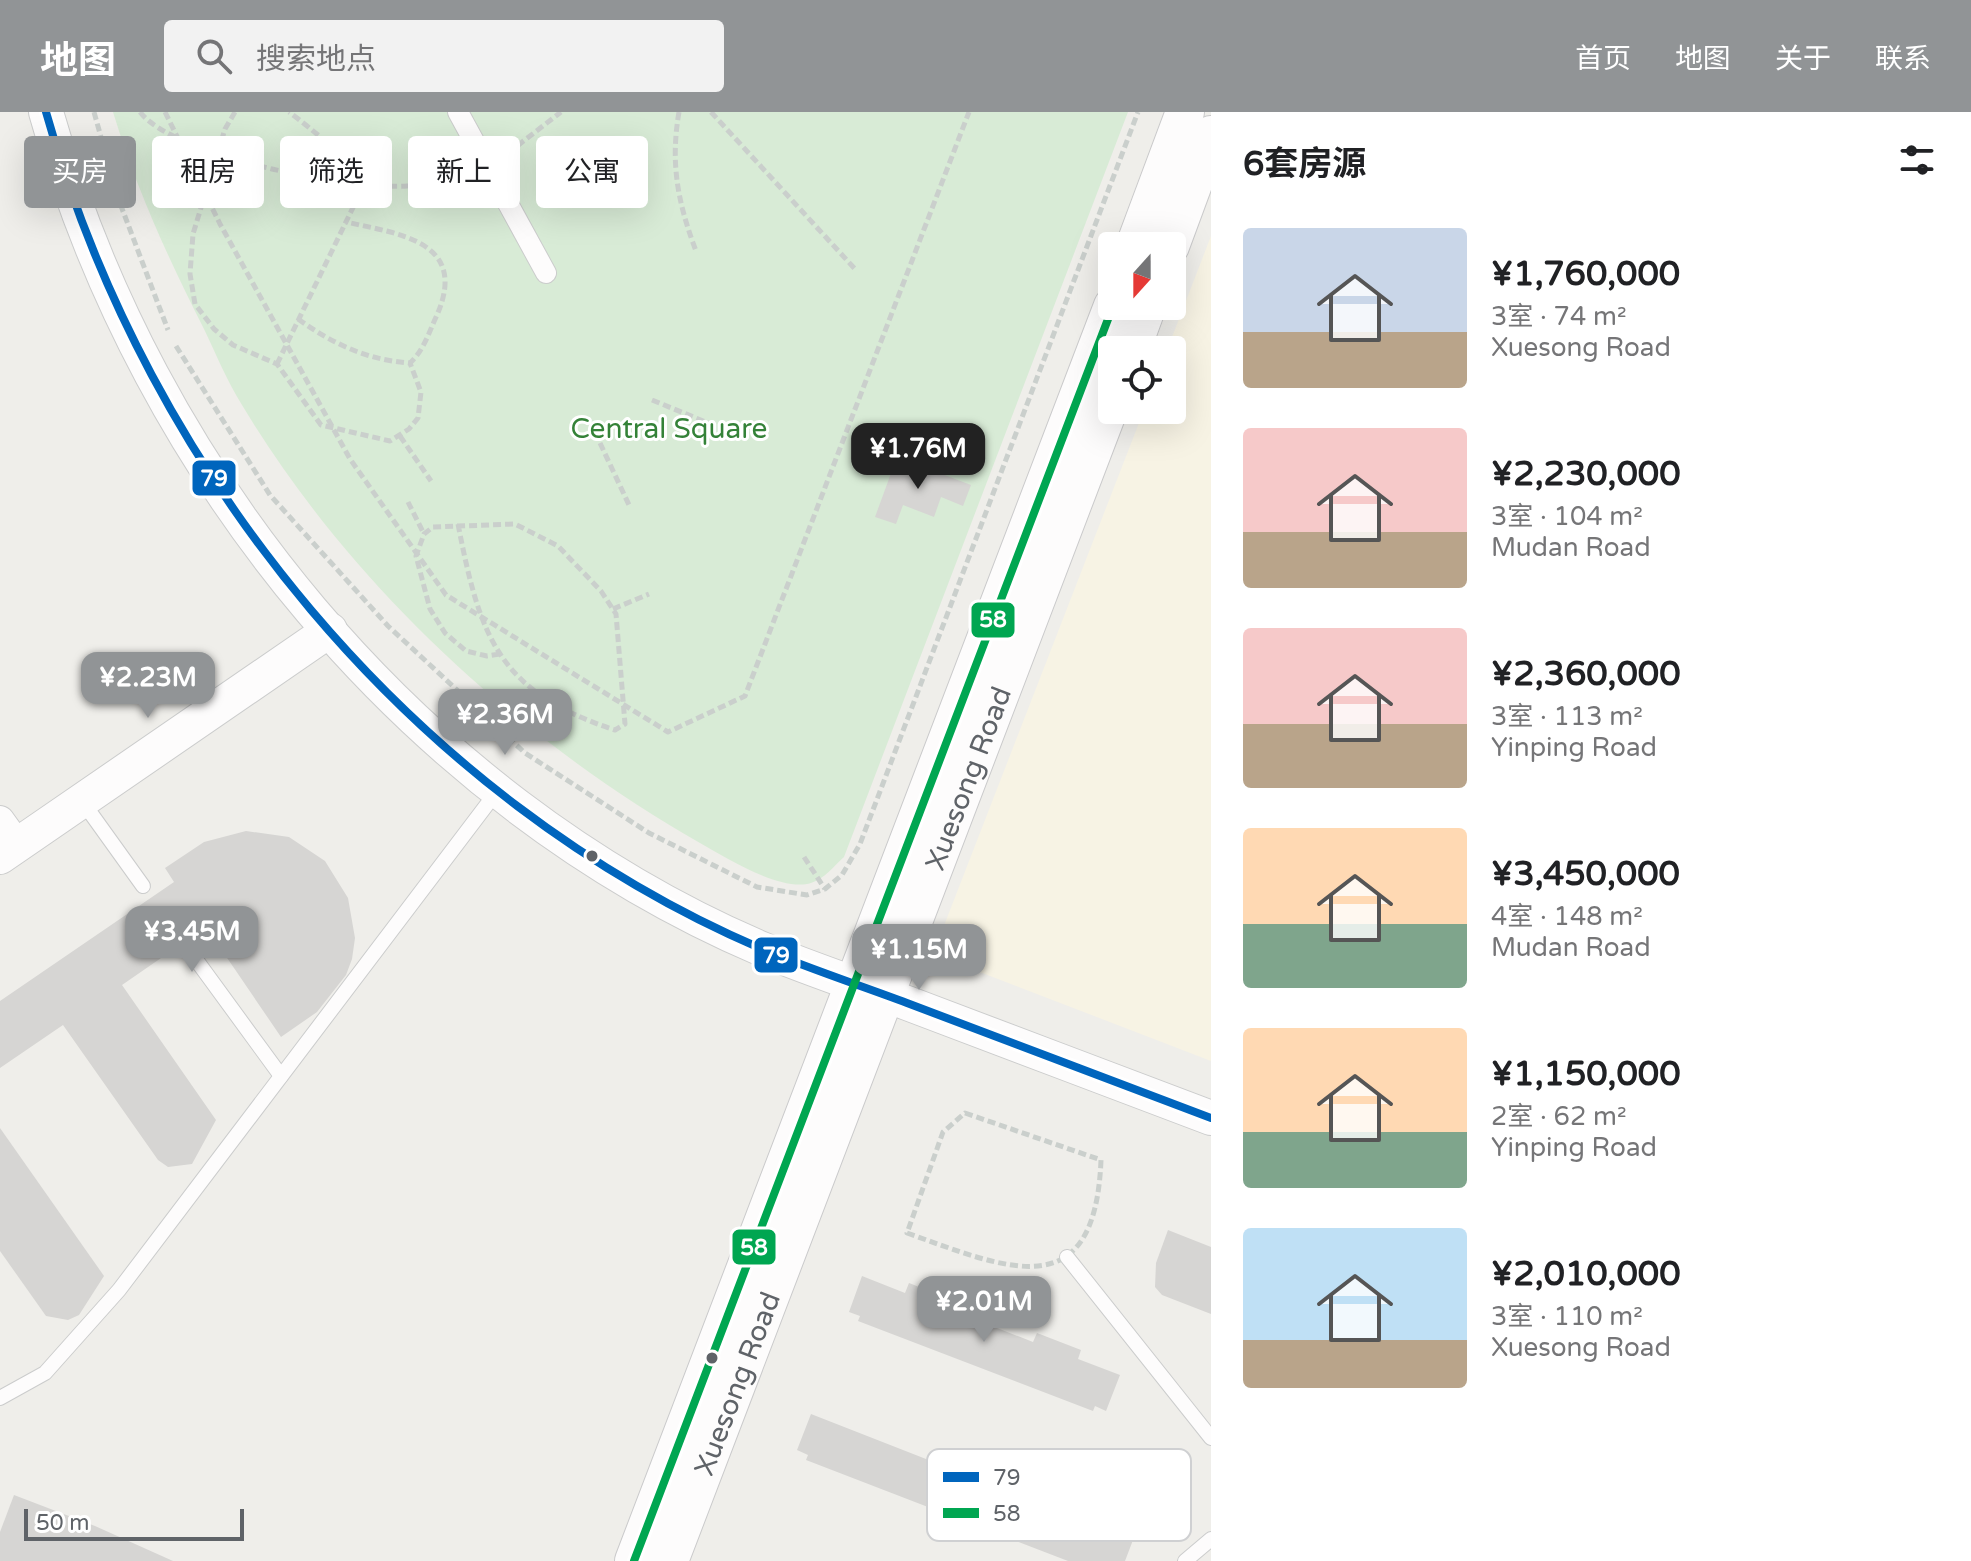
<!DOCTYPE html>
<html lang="zh">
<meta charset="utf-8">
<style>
body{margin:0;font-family:"Varela Round","Noto Sans SC",sans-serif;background:#f2f2f2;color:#202124;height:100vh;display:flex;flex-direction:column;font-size:30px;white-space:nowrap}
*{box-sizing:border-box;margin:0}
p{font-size:26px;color:#757577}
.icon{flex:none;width:44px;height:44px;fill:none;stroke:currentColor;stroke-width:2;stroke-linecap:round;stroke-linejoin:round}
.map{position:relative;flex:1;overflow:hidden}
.panel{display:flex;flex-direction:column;background:#fff;width:760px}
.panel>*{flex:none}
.hud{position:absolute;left:24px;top:24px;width:760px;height:72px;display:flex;gap:16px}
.needle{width:52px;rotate:201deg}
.buttons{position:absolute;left:1098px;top:120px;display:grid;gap:16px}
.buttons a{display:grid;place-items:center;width:88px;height:88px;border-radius:8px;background:#fff;box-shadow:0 8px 32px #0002;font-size:40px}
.scale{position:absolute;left:24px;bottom:20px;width:220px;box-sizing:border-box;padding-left:8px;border:4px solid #5f6368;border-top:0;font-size:22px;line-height:28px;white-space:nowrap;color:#5f6368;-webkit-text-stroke:6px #fff;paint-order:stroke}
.price{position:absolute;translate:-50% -68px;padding:0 18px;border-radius:16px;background:#919496;color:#fff;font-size:26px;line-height:52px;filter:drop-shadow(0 2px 4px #0008)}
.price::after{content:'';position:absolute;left:50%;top:48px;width:24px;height:18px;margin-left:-12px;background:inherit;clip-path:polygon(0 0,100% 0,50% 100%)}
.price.on{background:#222;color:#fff}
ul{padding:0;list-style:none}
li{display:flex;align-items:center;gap:24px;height:200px;padding:0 32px}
li span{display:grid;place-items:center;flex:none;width:224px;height:160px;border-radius:8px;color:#555}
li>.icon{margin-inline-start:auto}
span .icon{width:96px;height:96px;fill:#fffc;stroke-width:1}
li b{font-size:34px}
h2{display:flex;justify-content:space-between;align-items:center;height:96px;padding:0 32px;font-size:34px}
.tag{padding:0 28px;border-radius:8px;background:#fff;box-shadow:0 8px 32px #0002;font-size:28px;line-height:72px}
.tag.on{background:#919496;color:#fff}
header{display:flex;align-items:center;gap:48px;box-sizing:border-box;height:112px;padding:0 40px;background:#919496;color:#fff}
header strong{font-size:38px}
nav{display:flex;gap:44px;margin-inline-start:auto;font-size:28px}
.search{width:560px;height:72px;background:#f2f2f2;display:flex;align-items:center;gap:20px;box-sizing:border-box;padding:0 28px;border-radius:8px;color:#757577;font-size:30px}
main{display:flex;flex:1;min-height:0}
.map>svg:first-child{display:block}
.commercial{fill:#f7f3e4}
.green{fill:#d8ebd6}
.building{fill:#d6d5d3}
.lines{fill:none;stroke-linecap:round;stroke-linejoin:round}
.service-casing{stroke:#cbcccc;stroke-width:16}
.pedestrian-casing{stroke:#cbcccc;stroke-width:22}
.minor-casing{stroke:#cbcccc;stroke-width:30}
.tertiary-casing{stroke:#cbcccc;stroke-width:36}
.secondary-casing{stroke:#cacacb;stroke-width:40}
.path{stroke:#cacfcc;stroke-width:5;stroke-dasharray:8 4;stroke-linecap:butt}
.service{stroke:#fdfcfc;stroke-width:14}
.pedestrian{stroke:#fdfcfc;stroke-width:20}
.minor{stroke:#fdfcfc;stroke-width:28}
.tertiary{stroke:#fdfcfc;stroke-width:34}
.secondary{stroke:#fdfcfc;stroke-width:38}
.bus-1-casing{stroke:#fff;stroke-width:14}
.bus-2-casing{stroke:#fff;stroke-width:14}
.bus-1{stroke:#0065bd;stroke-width:8}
.bus-2{stroke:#00a651;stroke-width:8}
.bus-dot{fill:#5f6368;stroke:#fff;stroke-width:3}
.labels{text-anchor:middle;stroke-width:6;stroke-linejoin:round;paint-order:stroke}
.park-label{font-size:28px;fill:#348238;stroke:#fff}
.street-label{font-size:28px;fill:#5f6368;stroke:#fff}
.key{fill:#fff;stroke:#cfd0d2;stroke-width:2}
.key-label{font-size:22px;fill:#5f6368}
.line-badge{stroke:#fff;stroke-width:3}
.badge-label{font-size:22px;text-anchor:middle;font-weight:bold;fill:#fff}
</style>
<header>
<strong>地图</strong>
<div class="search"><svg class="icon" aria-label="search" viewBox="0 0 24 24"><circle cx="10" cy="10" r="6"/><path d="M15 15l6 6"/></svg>搜索地点</div>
<nav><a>首页</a><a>地图</a><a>关于</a><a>联系</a></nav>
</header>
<main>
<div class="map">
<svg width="1211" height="1449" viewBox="0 0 1211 1449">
<rect width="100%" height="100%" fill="#efeeea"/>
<path class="commercial" d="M 1211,124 L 1211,949 L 933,842 L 1144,298 L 1172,298 L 1172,238 L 1167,238 Z"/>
<path class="green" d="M 113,0 L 1128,0 L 844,745 C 834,754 824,767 811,771 C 781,780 726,746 700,731 C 518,627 350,473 242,293 C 227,269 216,242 204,217 C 168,146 136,76 113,0 Z"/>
<g class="building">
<path d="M 897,345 L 971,373 L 963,394 L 941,385 L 934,405 L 903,393 L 896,412 L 875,405 Z"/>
<path d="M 246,719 L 289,725 L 325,749 L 348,786 L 355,826 L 352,847 L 346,863 L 317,900 L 281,925 L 206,815 L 122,873 L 216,1008 L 192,1052 L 168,1055 L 158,1048 L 63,913 L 0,956 L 0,889 L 174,770 L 165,756 L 204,730 Z"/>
<path d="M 0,1016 L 104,1164 L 79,1203 L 68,1208 L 46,1204 L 0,1139 Z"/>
<path d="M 1168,1118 L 1211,1135 L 1211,1202 L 1162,1183 L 1155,1175 L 1156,1151 Z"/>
<path d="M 862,1164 L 905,1181 L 909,1171 L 955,1189 L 951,1198 L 1033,1230 L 1037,1221 L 1081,1238 L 1078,1247 L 1120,1263 L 1106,1299 L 1095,1294 L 1093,1299 L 858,1209 L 860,1204 L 849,1200 Z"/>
<path d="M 811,1302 L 1133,1428 L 1125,1449 L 1068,1449 L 806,1348 L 808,1343 L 797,1338 Z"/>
<path d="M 14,1383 L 95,1414 L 173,1449 L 0,1449 L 0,1420 Z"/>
</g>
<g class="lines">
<defs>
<g id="service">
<path d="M 82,689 L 143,774"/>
<path d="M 189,838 L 281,964"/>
<path d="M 1067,1145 L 1211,1326"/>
<path d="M 0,1286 L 45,1261 L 119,1178 L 498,678"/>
<path d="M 1185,1449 L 1211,1427"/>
</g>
<path id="pedestrian" d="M 458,0 L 546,161"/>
<path id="minor" d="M 0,708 L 18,733"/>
<g id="tertiary">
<path d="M 46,0 C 147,362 414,688 762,837 C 810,857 859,873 907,891 C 1008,929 1110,968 1211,1006"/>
<path d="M 0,745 L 330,518"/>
</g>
<g id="secondary">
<path d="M 1135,134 L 1185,0"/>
<path d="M 1170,134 L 1211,23"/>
<path d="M 1131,238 L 1147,194"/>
<path d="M 634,1449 L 1113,194"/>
<path id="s1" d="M 669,1449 L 1112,288"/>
</g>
</defs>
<use href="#service" class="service-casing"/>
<use href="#pedestrian" class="pedestrian-casing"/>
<use href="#minor" class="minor-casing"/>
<use href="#tertiary" class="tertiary-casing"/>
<use href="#secondary" class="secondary-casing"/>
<g class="path">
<path d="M 94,0 L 118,86 L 168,218"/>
<path d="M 140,0 C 175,45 350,78 407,74 C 426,73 447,63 466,58"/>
<path d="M 165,0 L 220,112 L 350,347 L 446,483 L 668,620 L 745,584 L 969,0"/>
<path d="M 235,0 L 225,17 L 193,122 L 190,162 L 195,192 L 214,217 L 233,233 L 277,252 L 321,313 L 390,329 L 409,317 L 418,306 L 421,280 L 410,251"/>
<path d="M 679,0 C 670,52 678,91 696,139"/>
<path d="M 711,0 L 855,157"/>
<path d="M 508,41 L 561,0"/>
<path d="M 298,207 C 333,232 367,248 410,251 C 424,238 429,220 437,203 C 469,129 399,122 346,110"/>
<path d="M 176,234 L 270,383 L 388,514 L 525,641 L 649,721 L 757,775 L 807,783 L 825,777 L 842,763 L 860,732 L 1138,0"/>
<path d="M 277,252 L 361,79 C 362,56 308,14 289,0"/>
<path d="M 652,288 L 713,313"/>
<path d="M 400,324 L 431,369"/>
<path d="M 600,331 L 630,395"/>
<path d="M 408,390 L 424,422"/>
<path d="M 458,412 C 480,525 498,580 615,618 L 625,612 L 616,502 L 601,479 L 558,434 L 515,412 L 433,415 L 424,422 L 416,444 L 430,497 L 445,521 L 466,539 L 487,544 L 500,542"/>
<path d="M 613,497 L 649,482"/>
<path d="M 804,745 L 825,777"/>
<path d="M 965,1001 L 1101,1048 C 1095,1198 1006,1156 907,1121 L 943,1020 Z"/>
</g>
<use href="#service" class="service"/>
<use href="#pedestrian" class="pedestrian"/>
<use href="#minor" class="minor"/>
<use href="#tertiary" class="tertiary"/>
<use href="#secondary" class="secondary"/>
<defs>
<path id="bus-1" d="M 46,0 C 147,362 414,688 762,837 C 810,857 859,873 907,891 C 1008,929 1110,968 1211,1006"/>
<path id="bus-2" d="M 634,1449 L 1113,194"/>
</defs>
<use href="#bus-1" class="bus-1-casing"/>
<use href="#bus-2" class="bus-2-casing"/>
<use href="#bus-1" class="bus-1"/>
<use href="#bus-2" class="bus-2"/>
</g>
<g class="bus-dot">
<circle cx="592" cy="744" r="7"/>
<circle cx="712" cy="1246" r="7"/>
</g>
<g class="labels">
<g class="park-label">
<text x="669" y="326">Central Square</text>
</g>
<g class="street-label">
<text dy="10" stroke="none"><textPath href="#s1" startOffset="838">Xuesong Road</textPath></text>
<text dy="10" stroke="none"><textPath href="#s1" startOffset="190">Xuesong Road</textPath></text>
</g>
</g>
<rect x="927" y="1337" width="264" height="92" rx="12" class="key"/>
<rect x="943" y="1360" width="36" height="10" fill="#0065bd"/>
<rect x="943" y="1396" width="36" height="10" fill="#00a651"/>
<g class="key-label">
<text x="993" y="1373">79</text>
<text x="993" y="1409">58</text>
</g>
<g class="line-badge">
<rect x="191" y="347" width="46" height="38" rx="8" fill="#0065bd"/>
<rect x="970" y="489" width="46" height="38" rx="8" fill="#00a651"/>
<rect x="753" y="824" width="46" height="38" rx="8" fill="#0065bd"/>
<rect x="731" y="1116" width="46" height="38" rx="8" fill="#00a651"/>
</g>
<g class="badge-label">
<text x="214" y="374">79</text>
<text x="993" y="515">58</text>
<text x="776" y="851">79</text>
<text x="754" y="1143">58</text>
</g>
</svg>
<div class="buttons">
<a><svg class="needle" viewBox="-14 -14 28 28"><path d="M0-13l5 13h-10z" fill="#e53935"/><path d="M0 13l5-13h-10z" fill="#757577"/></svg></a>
<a><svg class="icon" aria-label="locate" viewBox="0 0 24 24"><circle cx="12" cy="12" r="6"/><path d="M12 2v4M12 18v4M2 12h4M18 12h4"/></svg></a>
</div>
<div class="scale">50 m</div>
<b class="price on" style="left:918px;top:379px">¥1.76M</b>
<b class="price" style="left:148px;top:608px">¥2.23M</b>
<b class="price" style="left:505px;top:645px">¥2.36M</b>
<b class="price" style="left:192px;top:862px">¥3.45M</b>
<b class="price" style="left:919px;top:880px">¥1.15M</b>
<b class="price" style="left:984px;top:1232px">¥2.01M</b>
<div class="hud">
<a class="tag on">买房</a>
<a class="tag">租房</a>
<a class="tag">筛选</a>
<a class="tag">新上</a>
<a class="tag">公寓</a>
</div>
</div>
<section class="panel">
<h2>6套房源<svg class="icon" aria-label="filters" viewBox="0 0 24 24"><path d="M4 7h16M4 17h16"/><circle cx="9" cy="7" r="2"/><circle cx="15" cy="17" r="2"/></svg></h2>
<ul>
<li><span style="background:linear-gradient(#c9d6e8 65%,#b9a48a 0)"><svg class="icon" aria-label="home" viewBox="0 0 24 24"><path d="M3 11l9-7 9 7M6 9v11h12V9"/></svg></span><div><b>¥1,760,000</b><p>3室 · 74 m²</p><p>Xuesong Road</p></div></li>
<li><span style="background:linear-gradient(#f6c9c9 65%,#b9a48a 0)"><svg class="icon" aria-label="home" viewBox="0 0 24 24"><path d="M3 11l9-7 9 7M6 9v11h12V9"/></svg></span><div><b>¥2,230,000</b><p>3室 · 104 m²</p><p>Mudan Road</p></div></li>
<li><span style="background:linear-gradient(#f6c9c9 60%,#b9a48a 0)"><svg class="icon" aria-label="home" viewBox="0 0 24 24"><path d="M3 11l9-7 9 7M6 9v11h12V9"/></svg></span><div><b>¥2,360,000</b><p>3室 · 113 m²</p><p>Yinping Road</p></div></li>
<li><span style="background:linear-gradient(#ffd9b3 60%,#7fa58c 0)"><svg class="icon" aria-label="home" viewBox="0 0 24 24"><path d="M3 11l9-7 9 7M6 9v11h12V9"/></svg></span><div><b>¥3,450,000</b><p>4室 · 148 m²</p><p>Mudan Road</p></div></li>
<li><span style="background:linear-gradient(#ffd9b3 65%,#7fa58c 0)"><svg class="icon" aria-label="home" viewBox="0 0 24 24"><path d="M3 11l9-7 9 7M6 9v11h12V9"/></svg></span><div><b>¥1,150,000</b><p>2室 · 62 m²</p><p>Yinping Road</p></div></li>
<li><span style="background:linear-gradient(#bfe0f5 70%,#b9a48a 0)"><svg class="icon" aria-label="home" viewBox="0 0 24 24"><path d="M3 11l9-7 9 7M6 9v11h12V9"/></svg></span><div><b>¥2,010,000</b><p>3室 · 110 m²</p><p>Xuesong Road</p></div></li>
</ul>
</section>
</main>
